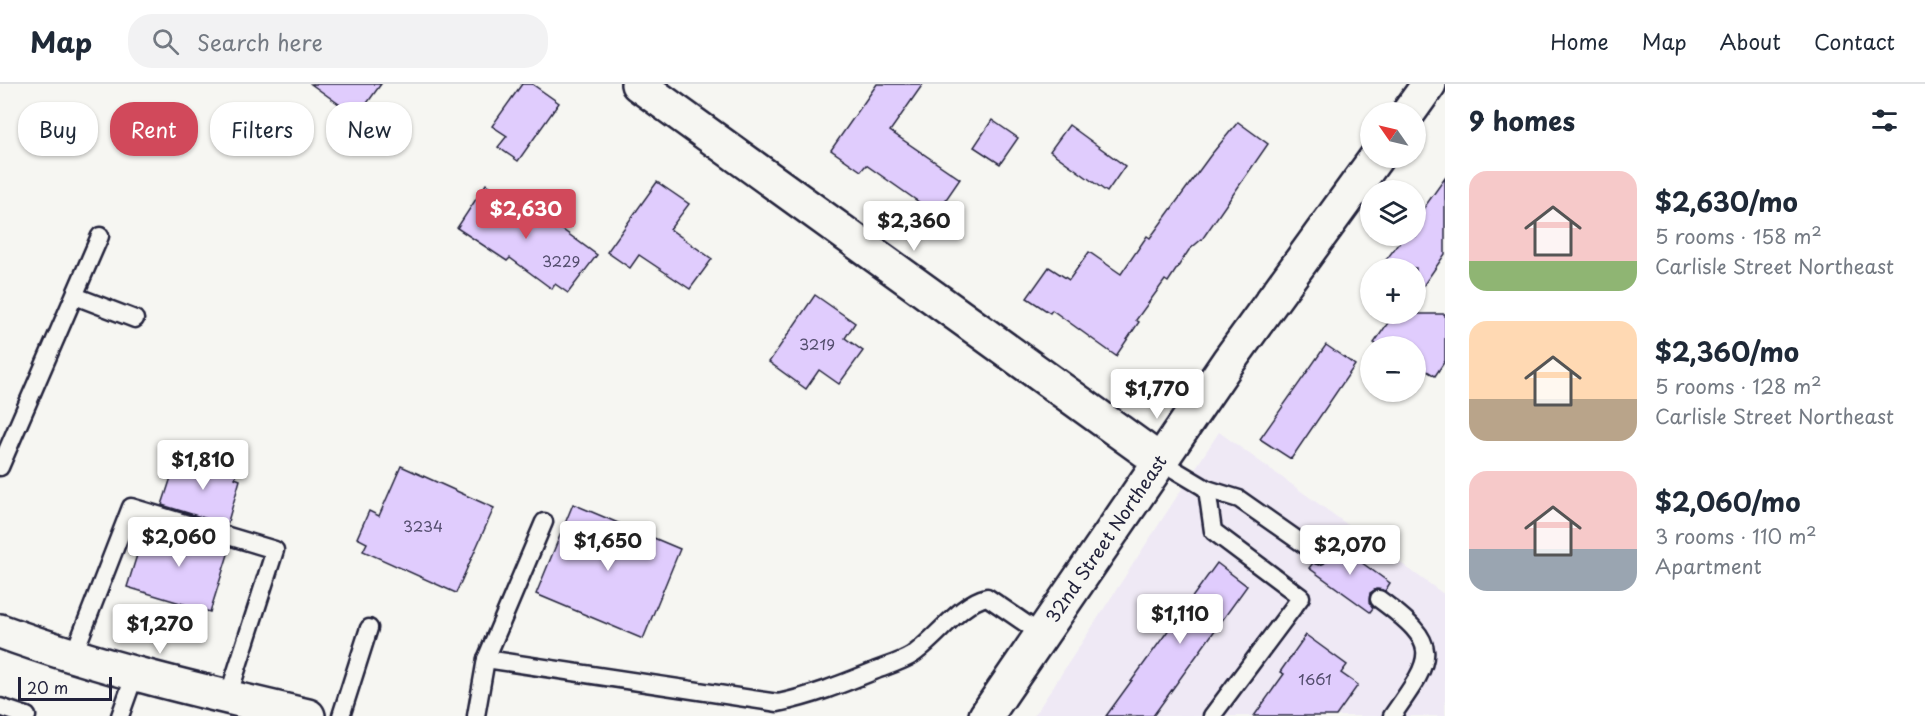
<!DOCTYPE html>
<meta charset="utf-8">
<style>
body{margin:0;font-family:"Playpen Sans",sans-serif;background:#f2f2f3;color:#1f2937;height:100vh;display:flex;flex-direction:column;font-size:22px;white-space:nowrap}
*{box-sizing:border-box;margin:0}
p{font-size:20px;color:#747a83}
.icon{flex:none;width:33px;height:33px;fill:none;stroke:currentColor;stroke-width:2;stroke-linecap:round;stroke-linejoin:round}
.map{position:relative;flex:1;overflow:hidden}
.side{display:flex;flex-direction:column;background:#fff;width:480px}
.side>*{flex:none}
.hud{position:absolute;left:18px;top:18px;width:570px;height:54px;display:flex;gap:12px}
.needle{width:39px;rotate:304deg}
.buttons{position:absolute;left:1360px;top:18px;display:grid;gap:12px}
.buttons a{display:grid;place-items:center;width:66px;height:66px;border-radius:50%;background:#fff;box-shadow:0 2px 4px #0004;font-size:30px}
.scale{position:absolute;left:18px;bottom:15px;width:94px;box-sizing:border-box;padding-left:6px;border:3px solid #22223b;border-top:0;font-size:16px;line-height:21px;white-space:nowrap;color:#22223b;-webkit-text-stroke:4px #f6f6f2;paint-order:stroke}
.price{position:absolute;translate:-50% -51px;padding:0 14px;border-radius:6px;background:#fff;color:#222;font-size:20px;line-height:39px;filter:drop-shadow(0 2px 3px #0008)}
.price::after{content:'';position:absolute;left:50%;top:36px;width:18px;height:14px;margin-left:-9px;background:inherit;clip-path:polygon(0 0,100% 0,50% 100%)}
.price.active{background:#d1495b;color:#fff}
ul{padding:0;list-style:none}
li{display:flex;align-items:center;gap:18px;height:150px;padding:0 24px}
li span{display:grid;place-items:center;flex:none;width:168px;height:120px;border-radius:18px;color:#555}
li>.icon{margin-inline-start:auto}
span .icon{width:72px;height:72px;fill:#fffc;stroke-width:1}
li b{font-size:26px}
h2{display:flex;justify-content:space-between;align-items:center;height:72px;padding:0 24px;font-size:26px}
.chip{padding:0 21px;border-radius:24px;background:#fff;box-shadow:0 2px 4px #0004;font-size:21px;line-height:54px}
.chip.active{background:#d1495b;color:#fff}
header{display:flex;align-items:center;gap:36px;box-sizing:border-box;height:84px;padding:0 30px;background:#fff;border-bottom:2px solid #e0e1e3}
header strong{font-size:28px}
nav{display:flex;gap:33px;margin-inline-start:auto;font-size:21px}
.search{width:420px;height:54px;background:#f2f2f3;display:flex;align-items:center;gap:15px;box-sizing:border-box;padding:0 21px;border-radius:24px;color:#747a83;font-size:22px}
main{display:flex;flex:1;min-height:0}
.map>svg:first-child{display:block}
.built{fill:#efe9f5}
.building{fill:#e0ccfd;stroke:#22223b;stroke-width:1.5}
.lines{fill:none;stroke-linecap:round;stroke-linejoin:round}
.service-casing{stroke:#22223b;stroke-width:21}
.minor-casing{stroke:#22223b;stroke-width:38}
.secondary-casing{stroke:#22223b;stroke-width:38}
.service{stroke:#f6f6f2;stroke-width:16}
.minor{stroke:#f6f6f2;stroke-width:33}
.secondary{stroke:#f6f6f2;stroke-width:33}
.labels{text-anchor:middle;stroke-width:4.5;stroke-linejoin:round;paint-order:stroke}
.number-label{font-size:15px;fill:#524c6c}
.street-label{font-size:18px;fill:#22223b;stroke:#f6f6f2}
</style>
<header>
<strong>Map</strong>
<div class="search"><svg class="icon" aria-label="search" viewBox="0 0 24 24"><circle cx="10" cy="10" r="6"/><path d="M15 15l6 6"/></svg>Search here</div>
<nav><a>Home</a><a>Map</a><a>About</a><a>Contact</a></nav>
</header>
<main>
<div class="map">
<svg width="1445" height="632" viewBox="0 0 1445 632">
<rect width="100%" height="100%" fill="#f6f6f2"/>
<filter id="ink" filterUnits="userSpaceOnUse"><feTurbulence type="fractalNoise" baseFrequency=".0167" numOctaves="2"/><feDisplacementMap in="SourceGraphic" scale="12" xChannelSelector="R" yChannelSelector="G"/><feConvolveMatrix kernelMatrix="1 2 1 2 8 2 1 2 1" color-interpolation-filters="sRGB"/></filter>
<g filter="url(#ink)">
<path class="built" d="M 1219,348 L 1445,511 L 1445,632 L 1034,632 Z"/>
<g class="building">
<path d="M 311,0 L 381,0 L 357,33 Z"/>
<path d="M 522,0 L 532,0 L 559,19 L 518,77 L 498,63 L 507,52 L 492,42 Z"/>
<path d="M 877,0 L 923,0 L 890,47 L 960,95 L 936,130 L 866,81 L 861,87 L 831,66 Z"/>
<path d="M 992,36 L 1018,54 L 1000,80 L 974,63 Z"/>
<path d="M 1238,38 L 1268,60 L 1203,154 L 1189,166 L 1168,198 L 1165,196 L 1136,236 L 1139,238 L 1116,272 L 1052,226 L 1050,229 L 1027,214 L 1049,183 L 1069,196 L 1089,168 L 1121,190 L 1147,152 L 1150,154 L 1210,72 Z"/>
<path d="M 1069,41 L 1125,82 L 1107,108 L 1050,67 Z"/>
<path d="M 1445,94 L 1445,170 L 1423,202 L 1416,197 L 1416,184 L 1398,184 L 1386,176 L 1404,152 L 1416,152 L 1416,135 Z"/>
<path d="M 657,98 L 689,120 L 670,145 L 712,175 L 690,205 L 639,171 L 630,184 L 607,168 Z"/>
<path d="M 486,100 L 549,142 L 552,138 L 597,171 L 568,209 L 555,200 L 552,205 L 510,174 L 507,177 L 457,144 Z"/>
<path d="M 815,211 L 855,239 L 845,254 L 863,267 L 839,300 L 819,286 L 806,305 L 769,278 Z"/>
<path d="M 1394,230 L 1445,230 L 1445,277 L 1435,292 L 1427,287 L 1423,292 L 1416,288 L 1416,262 L 1379,262 L 1374,259 Z"/>
<path d="M 1326,261 L 1355,281 L 1291,375 L 1260,355 Z"/>
<path d="M 176,378 L 211,388 L 215,378 L 238,385 L 235,394 L 240,396 L 227,441 L 162,421 Z"/>
<path d="M 401,382 L 494,424 L 456,509 L 363,467 L 367,459 L 357,454 L 369,427 L 379,432 Z"/>
<path d="M 573,420 L 680,465 L 643,555 L 536,510 Z"/>
<path d="M 147,439 L 230,464 L 210,528 L 127,503 Z"/>
<path d="M 1330,456 L 1390,499 L 1385,507 L 1376,505 L 1370,509 L 1369,518 L 1373,524 L 1370,528 L 1309,484 L 1313,479 L 1319,481 L 1327,477 L 1329,471 L 1325,462 Z"/>
<path d="M 1217,479 L 1247,502 L 1153,632 L 1106,632 Z"/>
<path d="M 1306,551 L 1347,581 L 1341,589 L 1358,601 L 1336,632 L 1254,632 L 1284,590 L 1280,588 Z"/>
</g>
<g class="lines">
<defs>
<g id="service">
<path d="M 75,212 L 135,235"/>
<path d="M 1160,377 L 1207,405 L 1239,415 L 1319,471"/>
<path d="M 0,383 L 100,152"/>
<path d="M 1207,405 L 1213,447 L 1301,513 L 1212,632"/>
<path d="M 1379,515 C 1443,562 1434,572 1392,632"/>
<path d="M 73,572 L 131,423 L 275,466 L 228,613"/>
<path d="M 486,575 L 778,619 C 812,612 842,600 874,587 C 886,582 901,578 912,571 C 936,555 960,519 987,513 L 1041,550"/>
<path d="M 0,623 L 27,632"/>
<path d="M 120,632 L 135,590"/>
<path d="M 341,632 L 369,544"/>
<path d="M 476,632 L 486,575 L 544,438"/>
</g>
<path id="minor" d="M 638,0 L 1160,377"/>
<g id="secondary">
<path d="M 1409,28 L 1429,0"/>
<path d="M 0,547 C 101,584 204,608 308,632"/>
<path id="s1" d="M 986,632 L 1228,278 L 1376,74"/>
</g>
</defs>
<use href="#service" class="service-casing"/>
<use href="#minor" class="minor-casing"/>
<use href="#secondary" class="secondary-casing"/>
<use href="#service" class="service"/>
<use href="#minor" class="minor"/>
<use href="#secondary" class="secondary"/>
</g>
</g>
<g class="labels">
<g class="number-label">
<text x="561" y="183">3229</text>
<text x="817" y="266">3219</text>
<text x="423" y="448">3234</text>
<text x="1315" y="601">1661</text>
</g>
<g class="street-label">
<text dy="6" stroke="none"><textPath href="#s1" startOffset="214">32nd Street Northeast</textPath></text>
</g>
</g>
</svg>
<div class="buttons">
<a><svg class="needle" viewBox="-14 -14 28 28"><path d="M0-13l5 13h-10z" fill="#e53935"/><path d="M0 13l5-13h-10z" fill="#747a83"/></svg></a>
<a><svg class="icon" aria-label="layers" viewBox="0 0 24 24"><path d="M12 4l9 5-9 5-9-5zM3 14l9 5 9-5"/></svg></a>
<a>+</a>
<a>−</a>
</div>
<div class="scale">20 m</div>
<b class="price active" style="left:526px;top:156px">$2,630</b>
<b class="price" style="left:914px;top:168px">$2,360</b>
<b class="price" style="left:1157px;top:336px">$1,770</b>
<b class="price" style="left:203px;top:407px">$1,810</b>
<b class="price" style="left:179px;top:484px">$2,060</b>
<b class="price" style="left:608px;top:488px">$1,650</b>
<b class="price" style="left:1350px;top:492px">$2,070</b>
<b class="price" style="left:1180px;top:561px">$1,110</b>
<b class="price" style="left:160px;top:571px">$1,270</b>
<div class="hud">
<a class="chip">Buy</a>
<a class="chip active">Rent</a>
<a class="chip">Filters</a>
<a class="chip">New</a>
</div>
</div>
<section class="side">
<h2>9 homes<svg class="icon" aria-label="filters" viewBox="0 0 24 24"><path d="M4 7h16M4 17h16"/><circle cx="9" cy="7" r="2"/><circle cx="15" cy="17" r="2"/></svg></h2>
<ul>
<li><span style="background:linear-gradient(#f6c9c9 75%,#8fb573 0)"><svg class="icon" aria-label="home" viewBox="0 0 24 24"><path d="M3 11l9-7 9 7M6 9v11h12V9"/></svg></span><div><b>$2,630/mo</b><p>5 rooms · 158 m²</p><p>Carlisle Street Northeast</p></div></li>
<li><span style="background:linear-gradient(#ffd9b3 65%,#b9a48a 0)"><svg class="icon" aria-label="home" viewBox="0 0 24 24"><path d="M3 11l9-7 9 7M6 9v11h12V9"/></svg></span><div><b>$2,360/mo</b><p>5 rooms · 128 m²</p><p>Carlisle Street Northeast</p></div></li>
<li><span style="background:linear-gradient(#f6c9c9 65%,#9aa5b1 0)"><svg class="icon" aria-label="home" viewBox="0 0 24 24"><path d="M3 11l9-7 9 7M6 9v11h12V9"/></svg></span><div><b>$2,060/mo</b><p>3 rooms · 110 m²</p><p>Apartment</p></div></li>
</ul>
</section>
</main>
